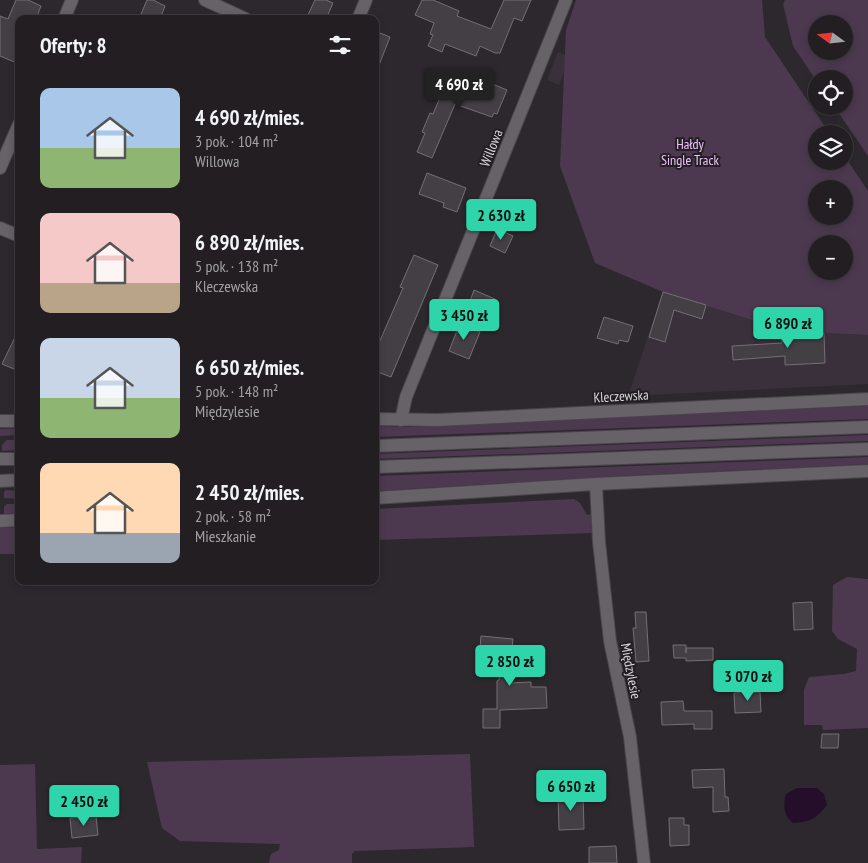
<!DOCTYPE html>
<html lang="pl">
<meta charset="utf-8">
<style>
body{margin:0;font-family:"PT Sans Narrow",sans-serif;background:#2a272a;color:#f1f3f6;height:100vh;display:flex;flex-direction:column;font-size:19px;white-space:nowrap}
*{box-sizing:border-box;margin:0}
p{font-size:16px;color:#a2a2a5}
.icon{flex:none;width:28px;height:28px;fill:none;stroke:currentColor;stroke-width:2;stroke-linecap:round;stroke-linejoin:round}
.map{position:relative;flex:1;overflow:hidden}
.panel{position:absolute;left:15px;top:15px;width:364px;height:570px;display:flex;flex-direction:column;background:#221e22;border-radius:10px;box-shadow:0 2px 8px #0003,0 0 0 1px #3f3c40}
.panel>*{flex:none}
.needle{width:32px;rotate:285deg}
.tools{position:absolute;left:808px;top:15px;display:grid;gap:10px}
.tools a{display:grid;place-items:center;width:45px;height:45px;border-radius:50%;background:#221e22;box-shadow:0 2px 8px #0003,0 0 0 1px #3f3c40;font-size:25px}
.price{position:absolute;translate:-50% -42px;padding:0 11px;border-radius:5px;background:#2ed4aa;color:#111;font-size:16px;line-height:32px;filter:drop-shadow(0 1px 2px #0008)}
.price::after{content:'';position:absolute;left:50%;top:30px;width:15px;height:11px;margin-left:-8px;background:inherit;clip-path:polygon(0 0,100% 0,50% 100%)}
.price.selected{background:#222;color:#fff}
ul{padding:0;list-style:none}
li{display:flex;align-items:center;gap:15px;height:125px;padding:0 25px}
li span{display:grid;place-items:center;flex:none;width:140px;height:100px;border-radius:10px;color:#555}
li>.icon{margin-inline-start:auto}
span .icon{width:60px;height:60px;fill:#fffc;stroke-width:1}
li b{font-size:21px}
h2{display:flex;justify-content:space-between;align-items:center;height:60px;padding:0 25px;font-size:21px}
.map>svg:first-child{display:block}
.built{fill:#39303b}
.green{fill:#4c394f;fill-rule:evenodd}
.water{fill:#250e2a}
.building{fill:#443f45;stroke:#746e76}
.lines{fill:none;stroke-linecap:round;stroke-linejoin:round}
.street-casing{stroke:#484449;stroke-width:14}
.secondary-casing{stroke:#484449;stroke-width:14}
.street{stroke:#676168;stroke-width:12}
.secondary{stroke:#676168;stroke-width:12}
.labels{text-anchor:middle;stroke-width:4;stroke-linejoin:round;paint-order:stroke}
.park-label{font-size:14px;fill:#f0c2f9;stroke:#231e24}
.street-label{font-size:14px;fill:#d9d5d9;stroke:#231e24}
</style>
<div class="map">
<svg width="868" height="863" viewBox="0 0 868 863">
<rect width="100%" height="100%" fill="#2d282e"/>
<g class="built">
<path d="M 558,52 L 570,57 L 559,85 L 547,80 Z"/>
<path d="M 663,292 L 781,329 L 824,333 L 868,335 L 868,384 L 628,396 Z"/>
</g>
<g class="green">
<path d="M 576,0 L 762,0 L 765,37 L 830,134 L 816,134 L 816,161 L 844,161 L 844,155 L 868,191 L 868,335 L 824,333 L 781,329 L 663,292 L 595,263 L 560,166 L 566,30 ZM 816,189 L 844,189 L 844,216 L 816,216 ZM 816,244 L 844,244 L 844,271 L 816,271 Z"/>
<path d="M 785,0 L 868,0 L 868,156 L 834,106 L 844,106 L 844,79 L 816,79 L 816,80 L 793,46 L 783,4 ZM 816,24 L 844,24 L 844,51 L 816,51 Z"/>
<path d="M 868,406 L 868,419 L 375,437 L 375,426 L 409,427 Z"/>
<path d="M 19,428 L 19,435 L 0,436 L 0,429 Z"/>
<path d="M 868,435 L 868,441 L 375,459 L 375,454 Z"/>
<path d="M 7,440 L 19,440 L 19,450 L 2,451 L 2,445 Z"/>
<path d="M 868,457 L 868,464 L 620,476 L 375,491 L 375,476 Z"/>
<path d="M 6,490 L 19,491 L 19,499 L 4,498 L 4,492 Z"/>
<path d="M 574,499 L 580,503 L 587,515 L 591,514 L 592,533 L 375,540 L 375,509 Z"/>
<path d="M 7,504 L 19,504 L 19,513 L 4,514 L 4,507 Z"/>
<path d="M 19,527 L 19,554 L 0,554 L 0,528 Z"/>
<path d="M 847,577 L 868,579 L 868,728 L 823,730 L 822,725 L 804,725 L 804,690 L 809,677 L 844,674 L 856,671 L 857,649 L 838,639 L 832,631 L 833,585 Z"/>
<path d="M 470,754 L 474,847 L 355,851 L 352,854 L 352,863 L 269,863 L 271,854 L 279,850 L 280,844 L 180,841 L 162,828 L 147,762 Z"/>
<path d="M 35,764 L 37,849 L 82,847 L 81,863 L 0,863 L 0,765 Z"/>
</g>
<path class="water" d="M 797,788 L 817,788 L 824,794 L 827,805 C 816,819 810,822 793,823 C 783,815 783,805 786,794 Z"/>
<g class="building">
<path d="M 16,0 L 28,0 L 41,6 L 36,19 L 19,19 L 19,64 L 0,56 L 0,16 L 8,19 Z"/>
<path d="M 147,0 L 153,0 L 165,6 L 160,19 L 152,19 L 141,14 Z"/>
<path d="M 315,0 L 326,0 L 333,3 L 326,19 L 306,19 Z"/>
<path d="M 422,0 L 433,0 L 459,11 L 457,16 L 491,29 L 504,0 L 531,0 L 522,21 L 514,18 L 500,53 L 495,53 L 480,46 L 476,56 L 445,44 L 442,52 L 428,46 L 433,35 L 430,34 L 434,23 L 415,15 Z"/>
<path d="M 375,31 L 390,37 L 376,73 L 375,73 Z"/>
<path d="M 448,79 L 481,93 L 485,81 L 507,90 L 497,114 L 494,113 L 492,117 L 455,104 L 432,158 L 417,152 L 425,133 L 422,132 L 430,113 L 433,114 Z"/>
<path d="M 427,173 L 466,188 L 457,212 L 443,207 L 444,203 L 419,194 Z"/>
<path d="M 497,229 L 513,236 L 505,253 L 490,246 Z"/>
<path d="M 414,255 L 438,265 L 391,377 L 375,371 L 375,352 L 403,288 L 400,287 Z"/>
<path d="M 474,290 L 495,299 L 491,309 L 470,301 Z"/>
<path d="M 663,292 L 706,305 L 702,319 L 674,310 L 665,342 L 649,337 Z"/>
<path d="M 604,317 L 633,326 L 628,342 L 619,340 L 618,344 L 597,338 Z"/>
<path d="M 460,323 L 480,332 L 469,359 L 449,351 Z"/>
<path d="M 19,329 L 19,371 L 2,364 Z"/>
<path d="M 781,329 L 824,333 L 825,363 L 785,365 L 785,356 L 733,360 L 732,346 L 782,343 Z"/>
<path d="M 812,602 L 813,629 L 794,630 L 793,603 Z"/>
<path d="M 635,612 L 646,612 L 649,661 L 636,662 L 633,628 L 636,628 Z"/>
<path d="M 481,636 L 513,639 L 512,650 L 510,650 L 510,683 L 531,682 L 531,687 L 546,687 L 547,708 L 500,710 L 500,728 L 483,728 L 483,709 L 497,709 L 497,681 L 499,680 L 501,649 L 480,648 Z"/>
<path d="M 673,645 L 686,645 L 686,653 L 686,648 L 713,648 L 713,660 L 686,661 L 686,658 L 674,658 Z"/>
<path d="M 760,692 L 761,712 L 735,713 L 734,693 Z"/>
<path d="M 683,701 L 684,711 L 712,711 L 712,729 L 694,729 L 694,724 L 662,725 L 661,702 Z"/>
<path d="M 822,734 L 839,734 L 838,748 L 821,748 Z"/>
<path d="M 724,769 L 725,797 L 728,797 L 729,811 L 713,812 L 713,787 L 693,788 L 692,770 Z"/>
<path d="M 583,794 L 584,829 L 559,830 L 558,795 Z"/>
<path d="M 96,816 L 98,835 L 72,838 L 70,818 Z"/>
<path d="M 669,818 L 684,818 L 684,825 L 689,825 L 689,845 L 670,846 Z"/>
<path d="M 616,846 L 617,863 L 589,863 L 589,847 Z"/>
</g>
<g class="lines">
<defs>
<g id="street">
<path d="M 205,0 L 246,19"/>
<path d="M 64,19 L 72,0"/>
<path d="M 358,19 L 366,0"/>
<path d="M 0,168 L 19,124"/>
<path d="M 0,228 L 19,236"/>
<path d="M 375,419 L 437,420 L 868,399"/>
<path d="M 401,420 L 406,397 L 566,0"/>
<path d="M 0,421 L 19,421"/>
<path d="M 596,484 L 599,542 L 610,641 L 630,737 L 644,863"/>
<path d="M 375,498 L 596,484 L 868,471"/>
<path d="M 0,521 L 19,520"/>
</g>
<g id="secondary">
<path d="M 375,446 L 868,427"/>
<path d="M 0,459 L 19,459"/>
<path d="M 375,467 L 868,449"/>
<path d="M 0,481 L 19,480"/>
</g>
</defs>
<use href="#street" class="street-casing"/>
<use href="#secondary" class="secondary-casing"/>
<use href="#street" class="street"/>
<use href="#secondary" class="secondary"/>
</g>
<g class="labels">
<g class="park-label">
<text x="690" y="149">Hałdy<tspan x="690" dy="16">Single Track</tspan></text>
</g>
<g class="street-label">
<text transform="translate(491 148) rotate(-68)" y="5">Willowa</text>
<text transform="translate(621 396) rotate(-3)" y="5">Kleczewska</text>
<text transform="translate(631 671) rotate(79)" y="5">Międzylesie</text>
</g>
</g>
</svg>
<div class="tools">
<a><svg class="needle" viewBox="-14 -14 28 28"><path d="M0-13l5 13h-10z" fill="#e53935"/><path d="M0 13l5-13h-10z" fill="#a2a2a5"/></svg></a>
<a><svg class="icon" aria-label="locate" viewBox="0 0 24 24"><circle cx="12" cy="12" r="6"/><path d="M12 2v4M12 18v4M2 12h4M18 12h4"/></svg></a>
<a><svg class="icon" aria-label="layers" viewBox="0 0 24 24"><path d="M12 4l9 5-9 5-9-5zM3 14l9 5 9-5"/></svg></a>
<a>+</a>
<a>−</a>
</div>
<b class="price selected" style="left:459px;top:110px">4 690 zł</b>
<b class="price" style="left:501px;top:241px">2 630 zł</b>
<b class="price" style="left:464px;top:341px">3 450 zł</b>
<b class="price" style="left:788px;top:349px">6 890 zł</b>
<b class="price" style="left:510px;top:687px">2 850 zł</b>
<b class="price" style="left:748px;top:702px">3 070 zł</b>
<b class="price" style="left:571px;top:812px">6 650 zł</b>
<b class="price" style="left:84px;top:827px">2 450 zł</b>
<section class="panel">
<h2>Oferty: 8<svg class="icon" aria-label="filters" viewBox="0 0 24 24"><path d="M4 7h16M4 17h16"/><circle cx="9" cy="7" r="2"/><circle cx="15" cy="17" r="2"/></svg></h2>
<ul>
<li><span style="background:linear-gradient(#a9c7e8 60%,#8fb573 0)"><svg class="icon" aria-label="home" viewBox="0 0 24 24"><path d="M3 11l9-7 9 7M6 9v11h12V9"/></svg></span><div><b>4 690 zł/mies.</b><p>3 pok. · 104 m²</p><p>Willowa</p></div></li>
<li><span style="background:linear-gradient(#f6c9c9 70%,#b9a48a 0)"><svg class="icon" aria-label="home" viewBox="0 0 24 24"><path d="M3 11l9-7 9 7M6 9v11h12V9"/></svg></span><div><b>6 890 zł/mies.</b><p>5 pok. · 138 m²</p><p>Kleczewska</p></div></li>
<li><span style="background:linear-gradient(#c9d6e8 60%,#8fb573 0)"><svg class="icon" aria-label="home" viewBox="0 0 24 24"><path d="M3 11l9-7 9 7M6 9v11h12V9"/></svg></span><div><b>6 650 zł/mies.</b><p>5 pok. · 148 m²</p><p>Międzylesie</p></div></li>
<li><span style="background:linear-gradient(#ffd9b3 70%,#9aa5b1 0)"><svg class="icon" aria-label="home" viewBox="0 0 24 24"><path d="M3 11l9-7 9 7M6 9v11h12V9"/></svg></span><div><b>2 450 zł/mies.</b><p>2 pok. · 58 m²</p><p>Mieszkanie</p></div></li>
</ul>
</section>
</div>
